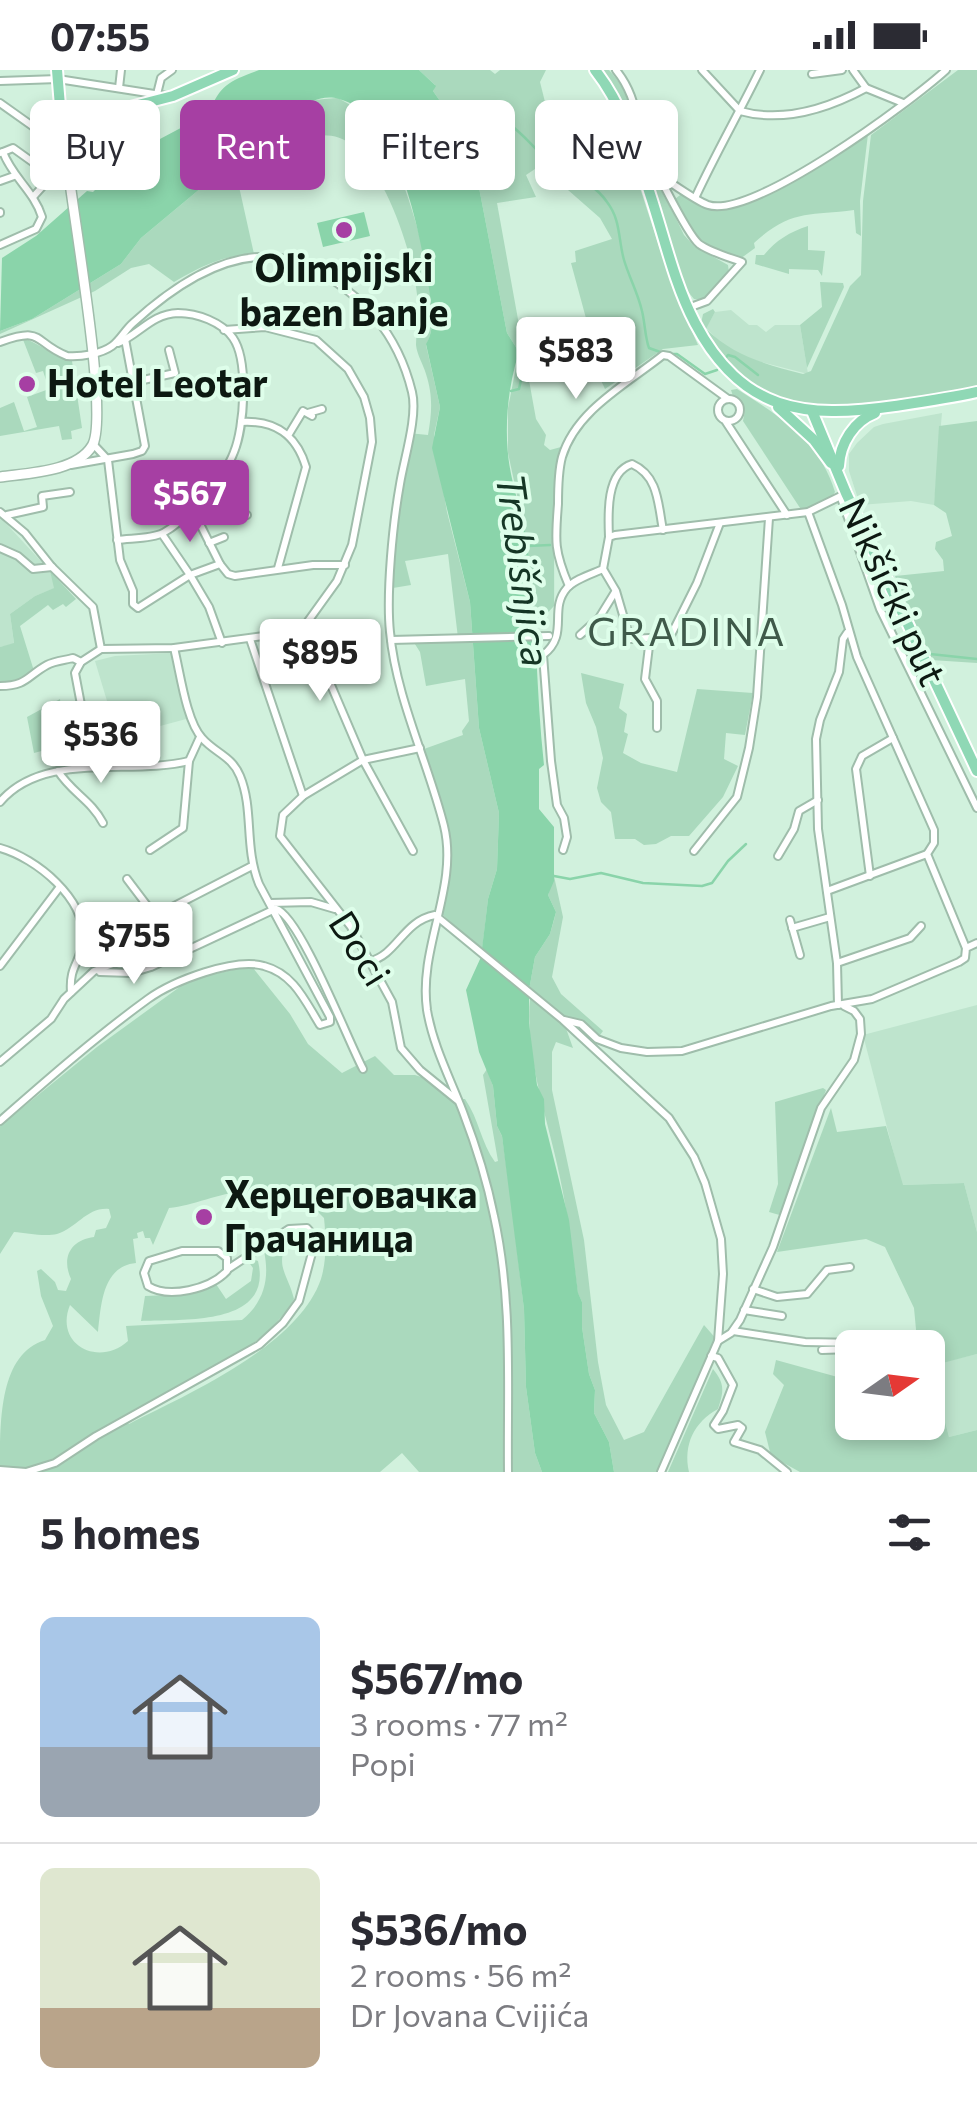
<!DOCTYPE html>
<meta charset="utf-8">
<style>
body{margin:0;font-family:Commissioner,sans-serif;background:#f7f7f7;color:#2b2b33;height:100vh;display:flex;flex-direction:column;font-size:38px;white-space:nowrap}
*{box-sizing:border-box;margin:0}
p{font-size:32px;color:#7c7c81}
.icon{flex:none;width:55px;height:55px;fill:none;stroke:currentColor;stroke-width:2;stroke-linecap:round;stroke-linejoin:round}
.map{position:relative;height:1402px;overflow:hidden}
.drawer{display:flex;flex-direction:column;background:#fff;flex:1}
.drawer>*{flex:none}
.banner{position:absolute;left:30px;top:30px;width:918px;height:90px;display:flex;gap:20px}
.needle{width:65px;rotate:76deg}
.tools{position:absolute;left:835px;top:1260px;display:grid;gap:20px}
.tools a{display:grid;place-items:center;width:110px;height:110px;border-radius:15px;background:#fff;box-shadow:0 5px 15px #0003;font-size:50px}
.price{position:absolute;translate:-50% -85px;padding:0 22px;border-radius:10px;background:#fff;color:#222;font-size:32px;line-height:65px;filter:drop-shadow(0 2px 5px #0008)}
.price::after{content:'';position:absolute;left:50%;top:60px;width:30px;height:22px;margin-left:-15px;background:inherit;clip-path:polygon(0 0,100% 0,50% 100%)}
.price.on{background:#a63fa3;color:#fff}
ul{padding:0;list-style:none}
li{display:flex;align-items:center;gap:30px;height:250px;padding:0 40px}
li+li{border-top:2px solid #e1e1e2}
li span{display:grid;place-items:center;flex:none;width:280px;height:200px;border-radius:15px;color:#555}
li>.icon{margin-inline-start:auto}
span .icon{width:120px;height:120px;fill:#fffc;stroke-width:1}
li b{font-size:42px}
h2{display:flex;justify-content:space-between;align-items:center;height:120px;padding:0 40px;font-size:42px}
.tag{padding:0 35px;border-radius:15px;background:#fff;box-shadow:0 5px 15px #0003;font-size:35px;line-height:90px}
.tag.on{background:#a63fa3;color:#fff}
.status{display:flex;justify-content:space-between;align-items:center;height:70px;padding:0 50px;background:#fff;direction:ltr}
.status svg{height:28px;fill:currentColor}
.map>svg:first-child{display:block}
.built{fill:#bee4cd}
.green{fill:#aad9bd;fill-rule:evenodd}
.water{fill:#8ad4aa}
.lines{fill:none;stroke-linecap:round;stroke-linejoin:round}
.stream{stroke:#8ad4aa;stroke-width:2.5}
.street-casing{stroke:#9fbdab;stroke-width:10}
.secondary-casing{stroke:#9fbdab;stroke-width:12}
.primary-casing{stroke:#fff;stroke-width:14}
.street{stroke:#fff;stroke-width:6}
.secondary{stroke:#fff;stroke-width:9}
.primary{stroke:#8fd8b5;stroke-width:10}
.poi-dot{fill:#a63fa3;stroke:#defeea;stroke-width:4}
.labels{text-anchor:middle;stroke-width:8;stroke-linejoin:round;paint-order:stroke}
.poi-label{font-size:38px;font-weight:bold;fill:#0d1912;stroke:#defeea;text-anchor:start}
.street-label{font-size:38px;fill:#0d1912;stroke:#defeea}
.water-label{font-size:40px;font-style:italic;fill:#153625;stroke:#defeea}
.neighbourhood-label{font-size:40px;letter-spacing:2.5px;fill:#3f5a4a;stroke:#defeea}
</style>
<div class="status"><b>07:55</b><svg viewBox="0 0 49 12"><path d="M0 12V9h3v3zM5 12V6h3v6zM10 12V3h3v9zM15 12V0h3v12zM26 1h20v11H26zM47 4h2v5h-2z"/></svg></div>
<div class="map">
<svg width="977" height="1402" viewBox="0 0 977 1402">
<rect width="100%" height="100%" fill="#d1f1dd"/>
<g class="built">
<path d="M 731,240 L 749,255 L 757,255 L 766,262 L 775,255 L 800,255 L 808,304 L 742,287 L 726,278 L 706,258 L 715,242 Z"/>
<path d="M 942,343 L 934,435 L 911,431 L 860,435 L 849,401 L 849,384 L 857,373 L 874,357 L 883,354 Z"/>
<path d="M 0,447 L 50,501 L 55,518 L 35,526 L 10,544 L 14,574 L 0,577 Z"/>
<path d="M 173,583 L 190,648 L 134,663 L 131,651 L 93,655 L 89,637 L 107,631 L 95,591 L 115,586 Z"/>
<path d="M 977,935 L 977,1162 L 964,1113 L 902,1115 L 863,965 Z"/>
<path d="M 977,1284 L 977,1360 L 949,1367 L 931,1295 Z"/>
</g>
<g class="green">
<path d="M 419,0 L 490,0 L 495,4 L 500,0 L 546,0 L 540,12 L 546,36 L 570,33 L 598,43 L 605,72 L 623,66 L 673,219 L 698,275 L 663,279 L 605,319 L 597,302 L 596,260 L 587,252 L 571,193 L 576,192 L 575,181 L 612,169 L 600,148 L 560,113 L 556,93 L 547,91 L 526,105 L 536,127 L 497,133 L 536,349 L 546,365 L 544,375 L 550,380 L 561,377 C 551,429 555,483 554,536 L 536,555 L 531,526 L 528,476 L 508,383 L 508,338 L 519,282 L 507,263 L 476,102 L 456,54 L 433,21 L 435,15 Z"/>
<path d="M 598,0 L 609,0 C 635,29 626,39 638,72 C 650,104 670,134 684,165 L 694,176 L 728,195 L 729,203 L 706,230 L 694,229 L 685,218 L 659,138 Z"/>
<path d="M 958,0 L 977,0 L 977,316 C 924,326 844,345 791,334 C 771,330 746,314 731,300 C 718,288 710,269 701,254 L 703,244 L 713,239 L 715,242 L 706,259 C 734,286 765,294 803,304 L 811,301 L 850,216 L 861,205 L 863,131 L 871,65 Z"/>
<path d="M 338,28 C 355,37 368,46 379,62 C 403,96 449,240 426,275 L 440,337 L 434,365 L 447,442 L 470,532 L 479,658 L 499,743 L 497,799 L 488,829 L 482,881 L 441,843 L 448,810 L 450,767 L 424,679 L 463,665 L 462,661 L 469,651 L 465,609 L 426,616 L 420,582 L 413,571 L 458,568 L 448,484 L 405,491 L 411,515 L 393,518 L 397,427 L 408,363 L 428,365 C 432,342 433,326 426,304 C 423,294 417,285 416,275 C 416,262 419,249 418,236 C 416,190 388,107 353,76 C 337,61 313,64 295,71 C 276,78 246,84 236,103 L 254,184 C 223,185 200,197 174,212 L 149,194 L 131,198 L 95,221 L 0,264 L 0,261 L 32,249 L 121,194 L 141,168 L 225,98 L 227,89 L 248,71 L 249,60 C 269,38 309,29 338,28 Z"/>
<path d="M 113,52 L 134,61 L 120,92 L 110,103 L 96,97 L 97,93 L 80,83 L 87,67 Z"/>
<path d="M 868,64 L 860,131 L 861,166 L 856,163 L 854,140 C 809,146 791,139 754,173 L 755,178 L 740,189 C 703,176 689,166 675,129 L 684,122 L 707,138 L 740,134 Z"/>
<path d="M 808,156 L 808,180 L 825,181 L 822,206 L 818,200 L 789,199 L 789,204 L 755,194 L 756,185 L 764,185 C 776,170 790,162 808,156 Z"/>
<path d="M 820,212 L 843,213 L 844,217 L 807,298 L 800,255 L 822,237 Z"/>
<path d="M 22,267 C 40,274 54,287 72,291 L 82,358 L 71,361 L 72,369 L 62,370 L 59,356 L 0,366 L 0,338 L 14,332 L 24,361 L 37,357 L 27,327 L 49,319 L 43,301 L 36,303 Z"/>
<path d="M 737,319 C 779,346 820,371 835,422 L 828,433 L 802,441 L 743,351 L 745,340 L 734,329 L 731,320 Z"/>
<path d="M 977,351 L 977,593 L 931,590 L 895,506 L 944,501 L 943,490 L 935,479 L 936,472 L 952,466 L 946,443 L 934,435 L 939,356 Z"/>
<path d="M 50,501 L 76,529 L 66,537 L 63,534 L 53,540 L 48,535 L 20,556 L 34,601 L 26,610 L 0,615 L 0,577 L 14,573 L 10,544 L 35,526 L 54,518 Z"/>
<path d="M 581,603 L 624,614 L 619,638 L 627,644 L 624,662 L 628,664 L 623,683 L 641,693 L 677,702 L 697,619 L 753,623 L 745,665 L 726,663 L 724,689 L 738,696 L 723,727 L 689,766 L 671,766 L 656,774 L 644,775 L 635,769 L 615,769 L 611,742 L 601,732 L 597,718 L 603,688 L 596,657 L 586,633 Z"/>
<path d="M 60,629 L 61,639 L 47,652 L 50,669 L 65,676 L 79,666 L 77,690 L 54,696 L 49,679 L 34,683 L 27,647 Z"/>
<path d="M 554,806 L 563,847 L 552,907 L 561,924 L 603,961 L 597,969 L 581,954 L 563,950 L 573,978 L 556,972 L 552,982 L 552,1020 L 584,1170 L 598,1292 L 606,1335 L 624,1370 L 644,1362 L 704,1255 L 718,1271 L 661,1402 L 614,1402 L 609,1372 L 594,1343 L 595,1320 L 589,1304 L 582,1257 L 582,1232 L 578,1224 C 572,1180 567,1137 557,1094 C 545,1040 525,984 530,928 L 550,944 L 529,920 L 535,887 L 550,864 L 554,850 L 556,842 L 548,825 Z"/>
<path d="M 241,898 L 253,898 L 290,944 L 308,974 L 342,1003 L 375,986 L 394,1005 L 415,1005 L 449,1016 C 483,1092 506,1179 506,1263 C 506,1309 503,1356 504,1402 L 419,1402 L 402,1383 L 380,1402 L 23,1402 L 0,1398 C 0,1348 0,1284 45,1270 L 53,1256 L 41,1226 L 37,1201 L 41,1199 L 55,1212 L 58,1220 L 66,1221 L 71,1209 C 61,1187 71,1170 94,1167 L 96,1160 L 106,1158 L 111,1147 L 109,1139 C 87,1137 77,1158 57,1164 C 45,1167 26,1163 14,1162 L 0,1184 L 0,1056 L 97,977 L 181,916 L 201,907 ZM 271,1121 L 311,1135 L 324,1148 C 326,1168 327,1189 321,1209 C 298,1276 188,1324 129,1354 L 121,1347 C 175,1318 263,1284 294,1229 C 288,1203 271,1193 293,1166 L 307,1165 L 300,1160 L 290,1161 L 264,1181 C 270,1209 264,1232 242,1250 L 126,1256 L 128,1271 C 98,1298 54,1274 70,1235 L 98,1262 C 101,1236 102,1196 136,1193 L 133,1169 L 138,1168 L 137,1163 L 143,1161 L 145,1168 L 150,1168 L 153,1175 L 169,1138 C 201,1136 237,1111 269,1128 Z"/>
<path d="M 487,999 L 493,1016 L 497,1056 L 502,1066 L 511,1129 L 524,1239 L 526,1317 L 535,1383 L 542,1402 L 512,1402 L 508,1215 L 500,1169 L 460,1029 L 465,1029 C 479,1049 481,1073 495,1092 L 498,1091 L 483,1005 Z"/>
<path d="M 823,1018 L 826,1020 L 799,1092 L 783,1146 L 769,1142 L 778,1114 L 775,1032 Z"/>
<path d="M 831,1038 L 837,1062 L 886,1056 L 903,1115 L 964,1113 L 977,1162 L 977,1284 L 931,1296 L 949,1367 L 977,1360 L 977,1402 L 800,1402 L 771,1386 L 765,1362 L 784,1315 L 773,1304 L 776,1290 L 852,1311 L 852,1352 L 928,1352 L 928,1278 L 871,1277 L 871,1269 L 917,1270 L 914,1238 L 885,1177 L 866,1169 L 777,1182 Z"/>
<path d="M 253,1189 L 258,1191 C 274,1257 181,1249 141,1251 L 145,1226 L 193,1224 L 216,1214 L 226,1229 L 251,1211 L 253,1198 L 248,1191 Z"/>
<path d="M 713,1299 C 725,1314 724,1321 718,1339 C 694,1352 683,1375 689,1402 L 668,1402 Z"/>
</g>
<g class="water">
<path d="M 259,0 L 419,0 L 436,16 L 433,21 L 456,54 L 476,102 L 507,263 L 519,282 C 507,319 503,365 511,404 C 516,429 525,453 528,479 C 537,551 536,623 544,695 L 539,699 L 539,739 L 554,757 L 554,811 L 548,825 L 556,842 L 550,864 L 535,887 L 529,920 L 529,953 L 537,1015 L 544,1029 L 545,1054 L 569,1150 L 578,1223 L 582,1232 L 582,1257 L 589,1304 L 595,1320 L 594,1343 L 609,1372 L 614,1402 L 542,1402 L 535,1383 L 526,1317 L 524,1239 L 502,1066 L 497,1056 L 493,1016 L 479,982 L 466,920 L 481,887 L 488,829 L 497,799 L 499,743 L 479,658 L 470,532 L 432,378 L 440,337 L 426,274 C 438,256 429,222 426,200 C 417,152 396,43 339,29 C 323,24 310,33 295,37 C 275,43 264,43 249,60 L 249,71 L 228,89 L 225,98 L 141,168 L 121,194 L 32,249 L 0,261 L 2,188 L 36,166 L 87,121 L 93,122 L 138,77 L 143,78 L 209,43 C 220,14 230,11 259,0 Z"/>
<path d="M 364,142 L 370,166 L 323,177 L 317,153 Z"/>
</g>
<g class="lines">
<g class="stream">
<path d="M 463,43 C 499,36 516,59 540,83 C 559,103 590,107 607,132 C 621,150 618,169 624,190 C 629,207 638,223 642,241 C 645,253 645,267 649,278 L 663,283"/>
<path d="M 671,284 L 677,284 L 705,304 L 717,300"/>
<path d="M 724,290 L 728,285 L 735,287 L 758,305"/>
<path d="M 511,321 L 519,319 C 528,279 523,283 563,277"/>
<path d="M 528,476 L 550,475"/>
<path d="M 930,584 L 977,589"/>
<path d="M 554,806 L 570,809 L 601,803 L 643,813 L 702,816 L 712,813 L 728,791 L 746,774"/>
</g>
<defs>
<g id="street">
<path d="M 616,0 C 633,21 635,40 641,64 C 645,81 687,164 699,174 C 710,182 728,187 742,192 L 707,231 L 688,238"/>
<path d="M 702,0 L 740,41"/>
<path d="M 853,0 L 866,18"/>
<path d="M 812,4 L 842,0"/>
<path d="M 0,11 L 58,9 L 167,26"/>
<path d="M 119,18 L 121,0"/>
<path d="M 157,24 L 161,8 L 172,0"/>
<path d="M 0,33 L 45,65"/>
<path d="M 740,41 C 783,53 827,39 866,18 L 903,33"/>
<path d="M 3,82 L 13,78 L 52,106 L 62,101"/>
<path d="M 0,83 L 3,82 C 12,107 34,121 42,147 L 36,159 L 0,175"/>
<path d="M 662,107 C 673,114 698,132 708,135 C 752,150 911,32 946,0"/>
<path d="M 0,111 L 14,106"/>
<path d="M 696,126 C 716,83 739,43 760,0"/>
<path d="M 33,127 L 52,106"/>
<path d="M 0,142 L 0,143"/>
<path d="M 224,260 L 265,257 L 316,270 L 348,299 L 364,327 L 370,348 L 372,372 L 352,475 L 337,511 L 301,561"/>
<path d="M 0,272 C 45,256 32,272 67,286 C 81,287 101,284 112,276 C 120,270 125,260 133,253 C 178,212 244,167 307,196 C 362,222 398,264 412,322 C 418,346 404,389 400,414 C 393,453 386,523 390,562 C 396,628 428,692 444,756 C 459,817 418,877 427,940 C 433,976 450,1008 463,1042 C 476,1076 487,1111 494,1146 C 513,1231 507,1316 508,1402"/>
<path d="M 134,312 L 175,303 L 169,280"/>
<circle cx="729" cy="340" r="11"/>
<path d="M 308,343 L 322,339"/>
<path d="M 241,352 C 275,350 296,364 306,397 L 278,498"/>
<path d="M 726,352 L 787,445"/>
<path d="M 289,364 L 303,341 L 312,346"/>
<path d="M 93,374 L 108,390 L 120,490 L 133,521 L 133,534 L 138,538 L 190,505 L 162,464"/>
<path d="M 71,395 L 133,384 L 142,381 L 145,376 L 125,269"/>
<path d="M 841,428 L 880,539 L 977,738"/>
<path d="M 192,438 L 220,494"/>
<path d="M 0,442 L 25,463 L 52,497 L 93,537 L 101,579"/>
<path d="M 808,442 L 842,535 L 857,587 L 934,760 L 934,773 L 927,784 L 966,878"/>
<path d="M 7,445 L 43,437 L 42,426 L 70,422"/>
<path d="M 199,447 L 216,450 L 247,445"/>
<path d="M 609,467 C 608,444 606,402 632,394 C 659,406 658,435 663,460"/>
<path d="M 117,470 C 131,468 151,469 163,463 C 188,449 224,409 234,382 C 244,358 249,291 233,268 C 222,252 197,243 178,243 C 151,244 140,264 118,273"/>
<path d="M 209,473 L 224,467"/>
<path d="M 0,478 L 18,486 L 33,499 L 52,497"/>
<path d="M 603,499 L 616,521 L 630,569 L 670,567 L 697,513 L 720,453"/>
<path d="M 569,516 C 554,481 555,471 558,434 C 558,419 558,402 562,387 C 576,340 627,314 663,285 L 669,286 L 728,329"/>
<path d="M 301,561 L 313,573 L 363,690 L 413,781"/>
<path d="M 580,565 L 599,548 L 615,522"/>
<path d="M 650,568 L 645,609 L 657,631 L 657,658"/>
<path d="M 250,569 L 303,726"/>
<path d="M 391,570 L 549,566"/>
<path d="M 222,573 L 209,537 L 190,505 L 220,494 L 228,504 L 235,506 L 313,495 L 345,495"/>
<path d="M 0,616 C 27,616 27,606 47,595 C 54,591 66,590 73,588 L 81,592"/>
<path d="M 420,678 L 363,690 L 303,726 L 283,745 L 280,766 L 351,857 L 392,932 L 401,978 L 420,1000 L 457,1030"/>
<path d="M 83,697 L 86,661 L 75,603 L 81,592 L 101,579 L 174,578 L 301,561"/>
<path d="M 58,701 C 72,723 91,730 103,753"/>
<path d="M 0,732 C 44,680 130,706 189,691"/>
<path d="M 0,778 C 36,788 87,829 83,871 C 80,894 69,896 71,922"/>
<path d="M 150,780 L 183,758 L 189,691 L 200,667"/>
<path d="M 563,780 L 567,767 L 564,748 L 557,735 L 551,691 L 543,585 C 570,564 548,540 567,518 C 575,509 592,504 603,499 L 609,467 L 615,465 L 808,442 L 845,424"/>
<path d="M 694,781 L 737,727 L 749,678 L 757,627 L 769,448"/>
<path d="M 778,786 L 794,759 L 799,741 L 818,730"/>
<path d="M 870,806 L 856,699 L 862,686 L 893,668"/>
<path d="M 127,809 L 155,846"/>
<path d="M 827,821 L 927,784"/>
<path d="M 270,833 L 311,832 L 335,839"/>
<path d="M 276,839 C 300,846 348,971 363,999"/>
<path d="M 790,850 L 800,885"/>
<path d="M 792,858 L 830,847"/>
<path d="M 370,891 C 397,885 403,851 435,845 L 563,950 L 669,1048 L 694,1087 L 705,1113 L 721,1169 L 723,1204 L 718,1271 L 661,1402"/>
<path d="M 837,893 L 910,868 L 921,856"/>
<path d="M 0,896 L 59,818"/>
<path d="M 100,902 L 131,903 L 151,897 L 275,839"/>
<path d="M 838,935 L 837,893 L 818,759 L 816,669 L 820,650 L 839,602 L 843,569 L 847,563"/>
<path d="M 564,950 L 581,954 L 597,969 L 621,978 L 647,982 L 682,981 L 831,936 L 872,929 L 959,892 L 965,888 L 966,878 L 977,873"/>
<path d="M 0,992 L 51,949 L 64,929 L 94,901 L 121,891 L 136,879 L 155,846 L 252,796"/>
<path d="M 0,1051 C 48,1009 97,966 148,929 C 173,911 235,887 264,896 C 294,904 305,931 320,955 L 330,952 L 330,947 L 259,814 C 244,776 254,740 240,706 C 232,686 215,683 202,668 C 186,651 180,601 174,578"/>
<path d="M 182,1181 L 218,1181 L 227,1188 L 227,1201 C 210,1219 169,1229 148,1216 L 144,1203 L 149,1191 Z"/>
<path d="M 753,1219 L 777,1227 L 807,1224 L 827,1200 L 850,1197"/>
<path d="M 744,1240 L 782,1246"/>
<path d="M 733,1261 L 805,1272 L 859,1273 L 862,1278"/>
<path d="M 718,1271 L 731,1263 L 740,1250 L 773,1177 L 821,1038 L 854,990 L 861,964 L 860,949 L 854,941 L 844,936"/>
<path d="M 822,1280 L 852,1279"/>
<path d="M 711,1286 L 718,1288 L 733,1315 L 723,1341 L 714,1355 L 718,1359 L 738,1355 L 742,1358 L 734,1372 L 760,1380 L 787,1402"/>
<path d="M 0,1400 L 26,1402 L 55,1393 L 96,1366 L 259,1275 L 283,1253 L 299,1231 L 316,1168 L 307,1158 L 289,1159 L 228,1199"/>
</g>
<g id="secondary">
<path d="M 70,99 L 73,72"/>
<path d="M 0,407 C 28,403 76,402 92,376 C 111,346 68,121 65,71"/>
</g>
<g id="primary">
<path d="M 57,0 L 62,60"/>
<path d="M 595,0 C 624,37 636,80 650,124 C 664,166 674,213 695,253 C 742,342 804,349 895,336 C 922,332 950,328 977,322"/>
<circle cx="70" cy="64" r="9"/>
<path d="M 75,55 L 107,43 L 173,26 L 233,0"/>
<path d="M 778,337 L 814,370 L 831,393"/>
<path d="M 812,341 L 846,423 L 977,701"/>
<path d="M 839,396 C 840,373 854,351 875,343"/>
</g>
</defs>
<use href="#street" class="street-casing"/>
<use href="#secondary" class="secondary-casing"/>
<use href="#primary" class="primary-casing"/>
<use href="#street" class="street"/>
<use href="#secondary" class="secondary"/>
<use href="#primary" class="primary"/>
</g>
<g class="poi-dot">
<circle cx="344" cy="160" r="10"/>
<circle cx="27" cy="314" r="10"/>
<circle cx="204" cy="1147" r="10"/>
</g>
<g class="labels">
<g class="poi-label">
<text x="344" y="212" text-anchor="middle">Olimpijski<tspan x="344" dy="44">bazen Banje</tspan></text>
<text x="47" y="327">Hotel Leotar</text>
<text x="224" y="1138">Херцеговачка<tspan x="224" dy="44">Грачаница</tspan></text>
</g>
<g class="street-label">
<text transform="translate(892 522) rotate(65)" y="13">Nikšićki put</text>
<text transform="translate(359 879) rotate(58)" y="13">Doci</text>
</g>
<g class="water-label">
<text transform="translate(523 500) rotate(82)" y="14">Trebišnjica</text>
</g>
<g class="neighbourhood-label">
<text x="687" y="576">GRADINA</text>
</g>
</g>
</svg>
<div class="tools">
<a><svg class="needle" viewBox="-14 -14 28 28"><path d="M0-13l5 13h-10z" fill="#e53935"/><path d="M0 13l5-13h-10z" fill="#7c7c81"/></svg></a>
</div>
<b class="price" style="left:576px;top:332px">$583</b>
<b class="price on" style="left:190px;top:475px">$567</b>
<b class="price" style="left:320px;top:634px">$895</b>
<b class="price" style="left:101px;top:716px">$536</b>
<b class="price" style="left:134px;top:917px">$755</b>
<div class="banner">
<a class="tag">Buy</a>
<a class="tag on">Rent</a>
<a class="tag">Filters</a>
<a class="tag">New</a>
</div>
</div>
<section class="drawer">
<h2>5 homes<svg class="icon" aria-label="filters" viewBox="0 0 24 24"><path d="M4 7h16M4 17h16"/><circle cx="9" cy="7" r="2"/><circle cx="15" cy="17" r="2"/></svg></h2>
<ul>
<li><span style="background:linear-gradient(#a9c7e8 65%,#9aa5b1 0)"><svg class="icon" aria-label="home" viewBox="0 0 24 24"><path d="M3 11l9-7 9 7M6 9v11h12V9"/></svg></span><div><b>$567/mo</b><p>3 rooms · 77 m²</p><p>Popi</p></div></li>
<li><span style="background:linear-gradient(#dfe7d0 70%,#b9a48a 0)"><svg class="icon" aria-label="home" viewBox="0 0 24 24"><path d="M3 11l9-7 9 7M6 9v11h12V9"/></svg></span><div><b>$536/mo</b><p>2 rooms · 56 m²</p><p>Dr Jovana Cvijića</p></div></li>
</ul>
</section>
